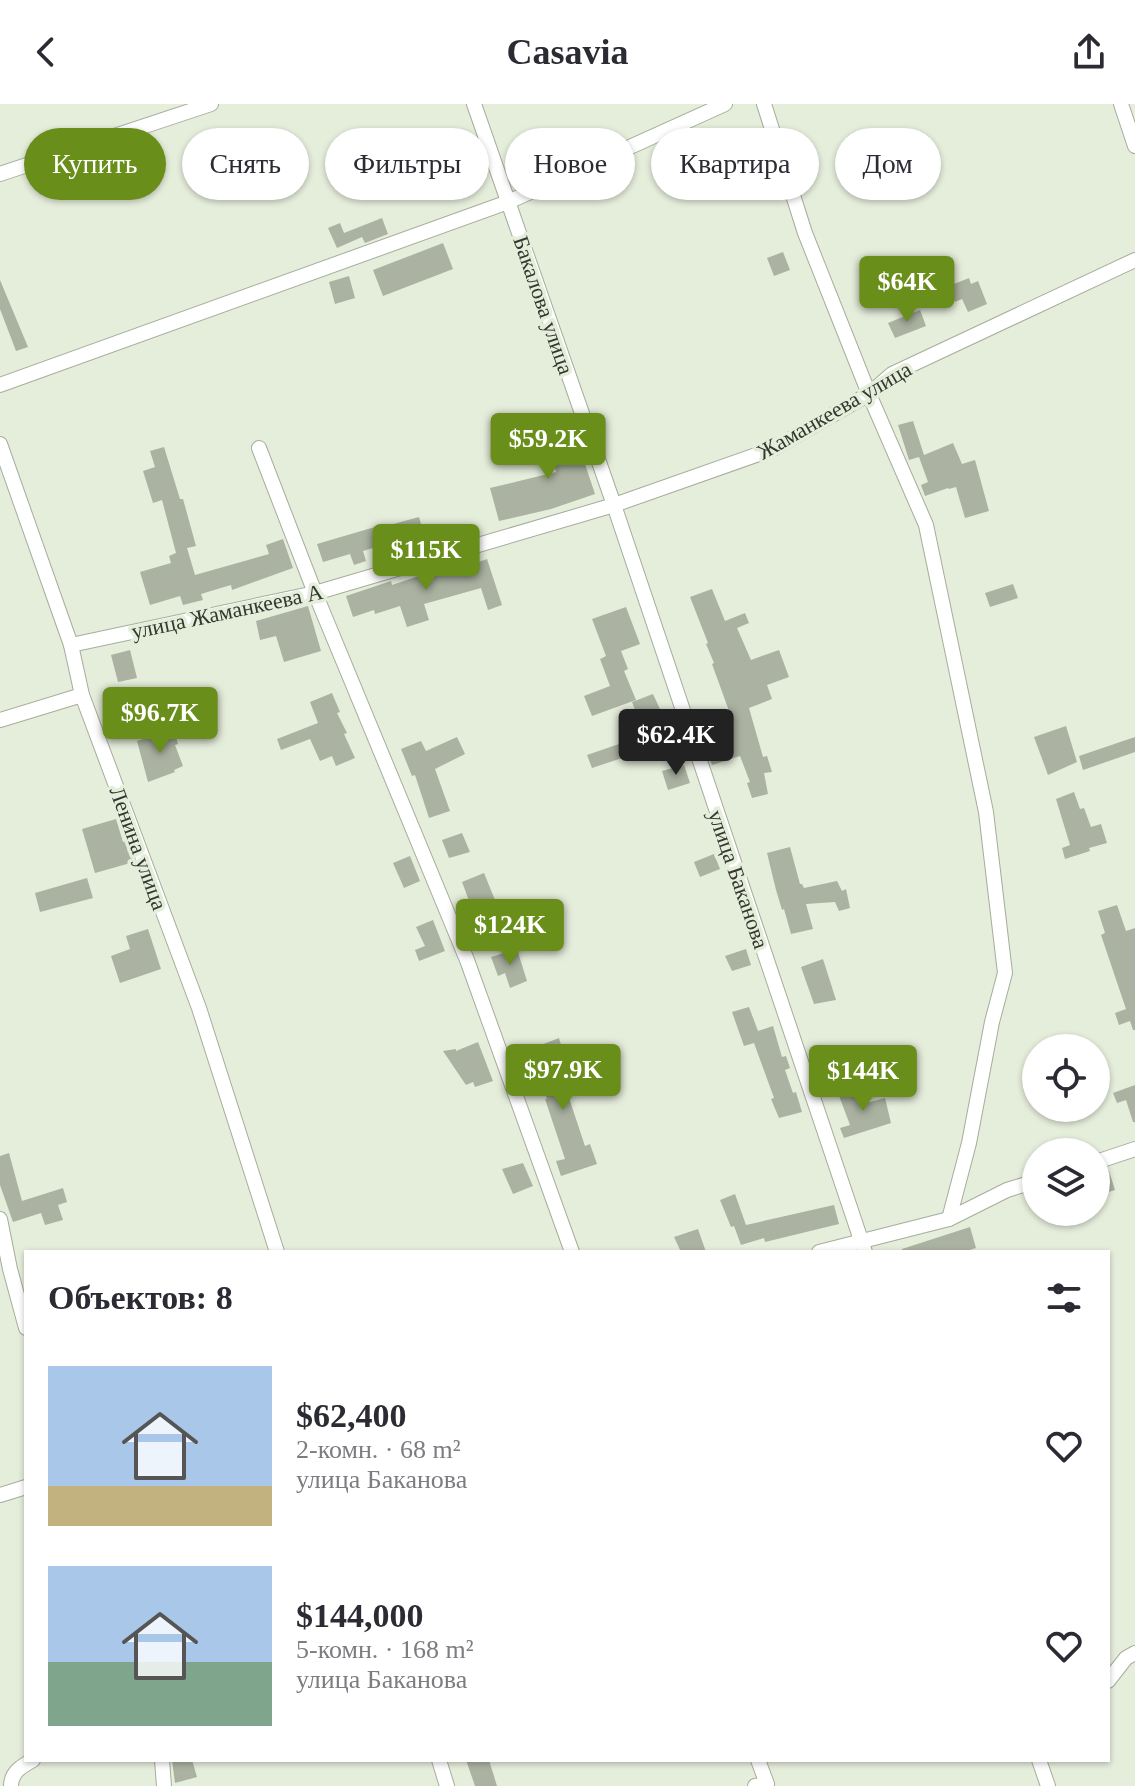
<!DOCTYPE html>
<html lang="ru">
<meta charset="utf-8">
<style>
body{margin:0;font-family:Georgia,serif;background:#f2f2f3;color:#2b2b33;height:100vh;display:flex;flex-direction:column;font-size:30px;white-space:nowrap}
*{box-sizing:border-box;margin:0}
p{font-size:26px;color:#7c7c81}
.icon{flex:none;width:44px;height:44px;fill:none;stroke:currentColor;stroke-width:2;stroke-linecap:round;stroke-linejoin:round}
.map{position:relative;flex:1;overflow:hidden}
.drawer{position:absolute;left:24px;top:1146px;width:1086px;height:512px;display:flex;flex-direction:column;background:#fff;border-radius:0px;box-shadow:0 2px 6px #0004}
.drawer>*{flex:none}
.banner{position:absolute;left:24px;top:24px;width:1088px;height:72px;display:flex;gap:16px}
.tools{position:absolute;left:1022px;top:930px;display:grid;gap:16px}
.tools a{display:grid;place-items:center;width:88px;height:88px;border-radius:50%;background:#fff;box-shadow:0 2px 6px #0004;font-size:40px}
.price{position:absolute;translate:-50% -68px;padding:0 18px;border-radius:8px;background:#698e19;color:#fff;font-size:26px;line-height:52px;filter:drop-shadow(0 2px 4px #0008)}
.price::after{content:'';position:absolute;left:50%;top:48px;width:24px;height:18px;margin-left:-12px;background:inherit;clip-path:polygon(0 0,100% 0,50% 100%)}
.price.on{background:#222;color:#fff}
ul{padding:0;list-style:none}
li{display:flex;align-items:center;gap:24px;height:200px;padding:0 24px}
li span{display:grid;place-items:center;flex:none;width:224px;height:160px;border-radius:0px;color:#555}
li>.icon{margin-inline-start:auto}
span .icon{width:96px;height:96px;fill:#fffc;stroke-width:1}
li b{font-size:34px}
h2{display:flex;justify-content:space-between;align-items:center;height:96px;padding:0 24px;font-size:34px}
.pill{padding:0 28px;border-radius:36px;background:#fff;box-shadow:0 2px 6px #0004;font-size:28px;line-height:72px}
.pill.on{background:#698e19;color:#fff}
header{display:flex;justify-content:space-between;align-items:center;height:104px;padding:0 24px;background:#fff;font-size:36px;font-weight:700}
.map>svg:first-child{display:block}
.building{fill:#abb2a1}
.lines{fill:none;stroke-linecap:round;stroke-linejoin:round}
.minor-casing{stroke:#a6ad9c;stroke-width:16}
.minor{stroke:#fff;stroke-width:14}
.labels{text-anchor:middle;stroke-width:7;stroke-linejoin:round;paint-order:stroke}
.street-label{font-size:22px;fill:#343730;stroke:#e5eddb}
</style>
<header><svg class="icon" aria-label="back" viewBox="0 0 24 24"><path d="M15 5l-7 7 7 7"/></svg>Casavia<svg class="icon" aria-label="share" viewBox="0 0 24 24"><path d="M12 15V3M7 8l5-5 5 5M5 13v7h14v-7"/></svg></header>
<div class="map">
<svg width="1135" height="1682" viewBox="0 0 1135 1682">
<rect width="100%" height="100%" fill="#e5eddb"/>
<g class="building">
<path d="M 382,114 L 388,130 L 365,139 L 362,133 L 337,144 L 328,124 L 340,119 L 344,129 Z"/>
<path d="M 443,139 L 453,165 L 383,192 L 373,166 Z"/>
<path d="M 783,148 L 790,166 L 774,172 L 767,154 Z"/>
<path d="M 349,172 L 355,194 L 335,200 L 329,178 Z"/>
<path d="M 969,174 L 971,180 L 978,177 L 987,200 L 968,208 L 962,195 L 955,198 L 949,182 Z"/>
<path d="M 0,176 L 28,243 L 16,247 L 0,205 Z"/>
<path d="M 920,206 L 926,222 L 895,234 L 888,219 Z"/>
<path d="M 913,317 L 924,351 L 953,339 L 962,360 L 975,356 L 989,407 L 965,414 L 956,383 L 949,385 L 948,384 L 925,392 L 921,381 L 928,378 L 919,353 L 909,356 L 898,321 Z"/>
<path d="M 571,318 L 595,390 L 551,405 L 499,417 L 490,384 L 556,368 L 554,361 L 556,360 L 544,329 Z"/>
<path d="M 164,343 L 180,395 L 183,395 L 196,442 L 187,444 L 195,471 L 269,450 L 266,441 L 283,435 L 293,464 L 232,486 L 231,481 L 201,490 L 203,496 L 183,501 L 180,492 L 150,501 L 140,468 L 171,459 L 169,452 L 176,449 L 162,396 L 153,399 L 143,367 L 155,363 L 150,347 Z"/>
<path d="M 419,413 L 425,434 L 408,439 L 407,434 L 363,447 L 366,457 L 354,461 L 350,450 L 323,458 L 317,440 L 385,420 L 386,422 Z"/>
<path d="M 487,455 L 502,501 L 488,506 L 481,484 L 424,500 L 429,516 L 407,523 L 400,502 L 375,510 L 374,506 L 353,513 L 346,492 L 391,477 L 392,481 L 440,465 L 441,467 L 454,463 L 455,466 Z"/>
<path d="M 1013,480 L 1018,494 L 990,503 L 985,489 Z"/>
<path d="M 712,485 L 725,517 L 745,509 L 749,519 L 737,524 L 751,556 L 779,546 L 789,573 L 767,581 L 772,595 L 749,604 L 763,653 L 767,652 L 772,668 L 764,669 L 768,690 L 752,694 L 747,679 L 750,678 L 740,652 L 712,661 L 701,629 L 733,618 L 712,560 L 714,559 L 706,540 L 708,539 L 690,493 Z"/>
<path d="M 308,502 L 321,547 L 284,558 L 276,532 L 260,536 L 256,517 Z"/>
<path d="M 626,503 L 640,540 L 621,547 L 628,565 L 624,567 L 636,596 L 592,612 L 584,592 L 610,582 L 600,555 L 606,552 L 592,515 Z"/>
<path d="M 130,546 L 137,574 L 118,578 L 111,551 Z"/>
<path d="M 332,589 L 340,608 L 337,609 L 347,629 L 344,630 L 355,654 L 336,662 L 332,652 L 320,657 L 310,635 L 281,646 L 277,635 L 318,619 L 310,598 Z"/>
<path d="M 653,590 L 672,631 L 651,640 L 652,644 L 592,664 L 587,651 L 648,630 L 639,610 L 637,611 L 632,598 Z"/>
<path d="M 1066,622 L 1077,658 L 1048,671 L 1034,633 Z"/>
<path d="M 174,626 L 178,640 L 175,641 L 183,662 L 174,666 L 175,668 L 148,678 L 137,637 Z"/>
<path d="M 457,633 L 465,650 L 435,665 L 450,707 L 429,714 L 415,671 L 412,672 L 401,645 L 421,637 L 426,647 Z"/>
<path d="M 1135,633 L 1135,648 L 1083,666 L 1079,652 Z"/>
<path d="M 684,661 L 690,679 L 668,686 L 662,667 Z"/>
<path d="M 1074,688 L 1080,705 L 1084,704 L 1091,723 L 1101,720 L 1107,739 L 1089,744 L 1090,747 L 1065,755 L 1062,744 L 1070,741 L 1056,695 Z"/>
<path d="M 116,715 L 123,738 L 126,737 L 134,758 L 95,769 L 82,725 Z"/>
<path d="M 462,729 L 470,748 L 449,754 L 442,736 Z"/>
<path d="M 790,743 L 800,780 L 802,780 L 804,784 L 837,777 L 842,787 L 846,785 L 850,804 L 839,807 L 835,798 L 806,800 L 813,825 L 791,830 L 784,805 L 782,806 L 776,786 L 767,749 Z"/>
<path d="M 714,750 L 720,765 L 700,773 L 694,758 Z"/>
<path d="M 410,752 L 420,777 L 404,784 L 393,759 Z"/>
<path d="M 484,769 L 495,796 L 471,802 L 462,778 Z"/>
<path d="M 87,774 L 93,794 L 40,808 L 35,789 Z"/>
<path d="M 1117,801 L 1126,827 L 1135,824 L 1135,926 L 1133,926 L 1130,917 L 1119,921 L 1115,909 L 1126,905 L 1101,831 L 1105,829 L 1098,807 Z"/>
<path d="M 433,816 L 445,847 L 419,857 L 415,846 L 425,842 L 416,823 Z"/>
<path d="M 148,825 L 161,865 L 120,879 L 111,852 L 130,845 L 126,832 Z"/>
<path d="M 517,845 L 527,877 L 510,884 L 505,869 L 498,872 L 491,853 Z"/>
<path d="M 746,845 L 751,861 L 732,867 L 725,852 Z"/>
<path d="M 823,855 L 836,896 L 814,900 L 801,863 Z"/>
<path d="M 749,903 L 758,927 L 773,922 L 782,953 L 786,952 L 790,964 L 785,966 L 793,989 L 796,988 L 802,1008 L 779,1014 L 771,995 L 774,994 L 754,939 L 744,942 L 732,908 Z"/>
<path d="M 559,934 L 563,948 L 554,951 L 558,959 L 556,960 L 566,989 L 567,988 L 585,1042 L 590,1040 L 597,1060 L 561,1072 L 556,1057 L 565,1055 L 545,995 L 547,995 L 541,976 L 544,975 L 533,944 Z"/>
<path d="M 478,938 L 493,977 L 475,983 L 473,978 L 466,981 L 443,947 L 456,945 L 456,947 Z"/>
<path d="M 1135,981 L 1135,1018 L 1133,1018 L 1126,996 L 1117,999 L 1113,989 Z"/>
<path d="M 860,983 L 866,999 L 885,994 L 891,1019 L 844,1034 L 840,1024 L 850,1021 L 838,989 Z"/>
<path d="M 9,1049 L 22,1097 L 63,1084 L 67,1098 L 58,1101 L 63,1116 L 45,1121 L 41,1109 L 13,1118 L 0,1081 L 0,1052 Z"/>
<path d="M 523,1059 L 533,1082 L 513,1090 L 502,1065 Z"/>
<path d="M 1109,1067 L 1115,1086 L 1096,1092 L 1096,1072 Z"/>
<path d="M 735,1090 L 746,1121 L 834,1101 L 839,1120 L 765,1138 L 764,1134 L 741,1141 L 734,1122 L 731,1123 L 720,1096 Z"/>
<path d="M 970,1123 L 976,1144 L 963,1148 L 902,1148 L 902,1145 Z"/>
<path d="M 698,1125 L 706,1148 L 681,1148 L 674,1133 Z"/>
<path d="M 172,1656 L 192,1656 L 197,1673 L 175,1679 Z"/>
<path d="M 466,1656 L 489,1656 L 497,1682 L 475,1682 Z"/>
</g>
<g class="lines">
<defs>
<g id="minor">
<path d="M 474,0 L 614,401 L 865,1148"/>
<path d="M 764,0 L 805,129 L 869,290 L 926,421 L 986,708 L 1005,869 L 992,918 L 969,1039 L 949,1115"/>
<path d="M 1121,0 L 1135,42"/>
<path d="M 0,70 L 211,0"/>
<path d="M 0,281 L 508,98 L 725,0"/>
<path d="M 0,340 L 71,541 L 82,591 L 199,904 L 277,1148"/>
<path d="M 259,344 L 315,489 L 467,856 L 572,1148"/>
<path d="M 71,541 L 315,489 L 614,401 L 773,345 L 869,290 L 892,270 L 1135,156"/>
<path d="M 0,616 L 82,591"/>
<path d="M 1096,1058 L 1135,1045"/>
<path d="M 0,1115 L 10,1165 L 26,1224"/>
<path d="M 819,1148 L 949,1115 L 1007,1086 L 1036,1077"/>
<path d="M 0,1391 L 26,1383"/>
<path d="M 1108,1577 L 1126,1554 L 1135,1549"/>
<path d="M 162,1656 L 164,1682"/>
<path d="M 439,1656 L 447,1682"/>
<path d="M 1039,1656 L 1048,1682"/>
<path d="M 11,1682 C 11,1668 22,1662 33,1656"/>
<path d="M 755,1682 L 767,1680 L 758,1656"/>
</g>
</defs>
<use href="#minor" class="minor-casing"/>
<use href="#minor" class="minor"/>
</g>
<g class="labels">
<g class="street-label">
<text transform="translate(544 201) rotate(71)" y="8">Бакалова улица</text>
<text transform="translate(834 306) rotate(-30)" y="8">Жаманкеева улица</text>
<text transform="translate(227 507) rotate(-12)" y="8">улица Жаманкеева А</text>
<text transform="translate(139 744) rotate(70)" y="8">Ленина улица</text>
<text transform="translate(739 775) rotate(71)" y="8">улица Баканова</text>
</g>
</g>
</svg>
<div class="tools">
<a><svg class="icon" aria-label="locate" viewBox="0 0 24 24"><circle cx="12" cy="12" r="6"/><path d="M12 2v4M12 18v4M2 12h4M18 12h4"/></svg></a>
<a><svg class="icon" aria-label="layers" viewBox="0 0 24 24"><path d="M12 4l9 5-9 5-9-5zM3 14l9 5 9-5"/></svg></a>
</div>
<b class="price" style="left:907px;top:220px">$64K</b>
<b class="price" style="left:548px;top:377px">$59.2K</b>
<b class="price" style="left:426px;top:488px">$115K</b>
<b class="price" style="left:160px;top:651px">$96.7K</b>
<b class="price on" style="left:676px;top:673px">$62.4K</b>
<b class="price" style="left:510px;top:863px">$124K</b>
<b class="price" style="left:563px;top:1008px">$97.9K</b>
<b class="price" style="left:863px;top:1009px">$144K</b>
<div class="banner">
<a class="pill on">Купить</a>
<a class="pill">Снять</a>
<a class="pill">Фильтры</a>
<a class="pill">Новое</a>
<a class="pill">Квартира</a>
<a class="pill">Дом</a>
</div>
<section class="drawer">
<h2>Объектов: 8<svg class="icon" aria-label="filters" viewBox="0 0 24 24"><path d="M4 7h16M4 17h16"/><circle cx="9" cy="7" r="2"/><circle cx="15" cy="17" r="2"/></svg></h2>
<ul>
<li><span style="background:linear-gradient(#a9c7e8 75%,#c2b280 0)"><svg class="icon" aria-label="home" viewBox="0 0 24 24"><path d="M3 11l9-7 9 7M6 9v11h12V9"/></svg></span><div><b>$62,400</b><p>2-комн. · 68 m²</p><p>улица Баканова</p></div><svg class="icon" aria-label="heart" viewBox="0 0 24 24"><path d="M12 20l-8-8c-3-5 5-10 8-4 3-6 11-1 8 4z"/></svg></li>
<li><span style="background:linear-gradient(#a9c7e8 60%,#7fa58c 0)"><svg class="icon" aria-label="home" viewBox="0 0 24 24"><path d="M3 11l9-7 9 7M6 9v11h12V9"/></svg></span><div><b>$144,000</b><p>5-комн. · 168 m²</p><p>улица Баканова</p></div><svg class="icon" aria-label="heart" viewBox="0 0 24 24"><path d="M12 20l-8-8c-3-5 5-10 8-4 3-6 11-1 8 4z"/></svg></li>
</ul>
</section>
</div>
